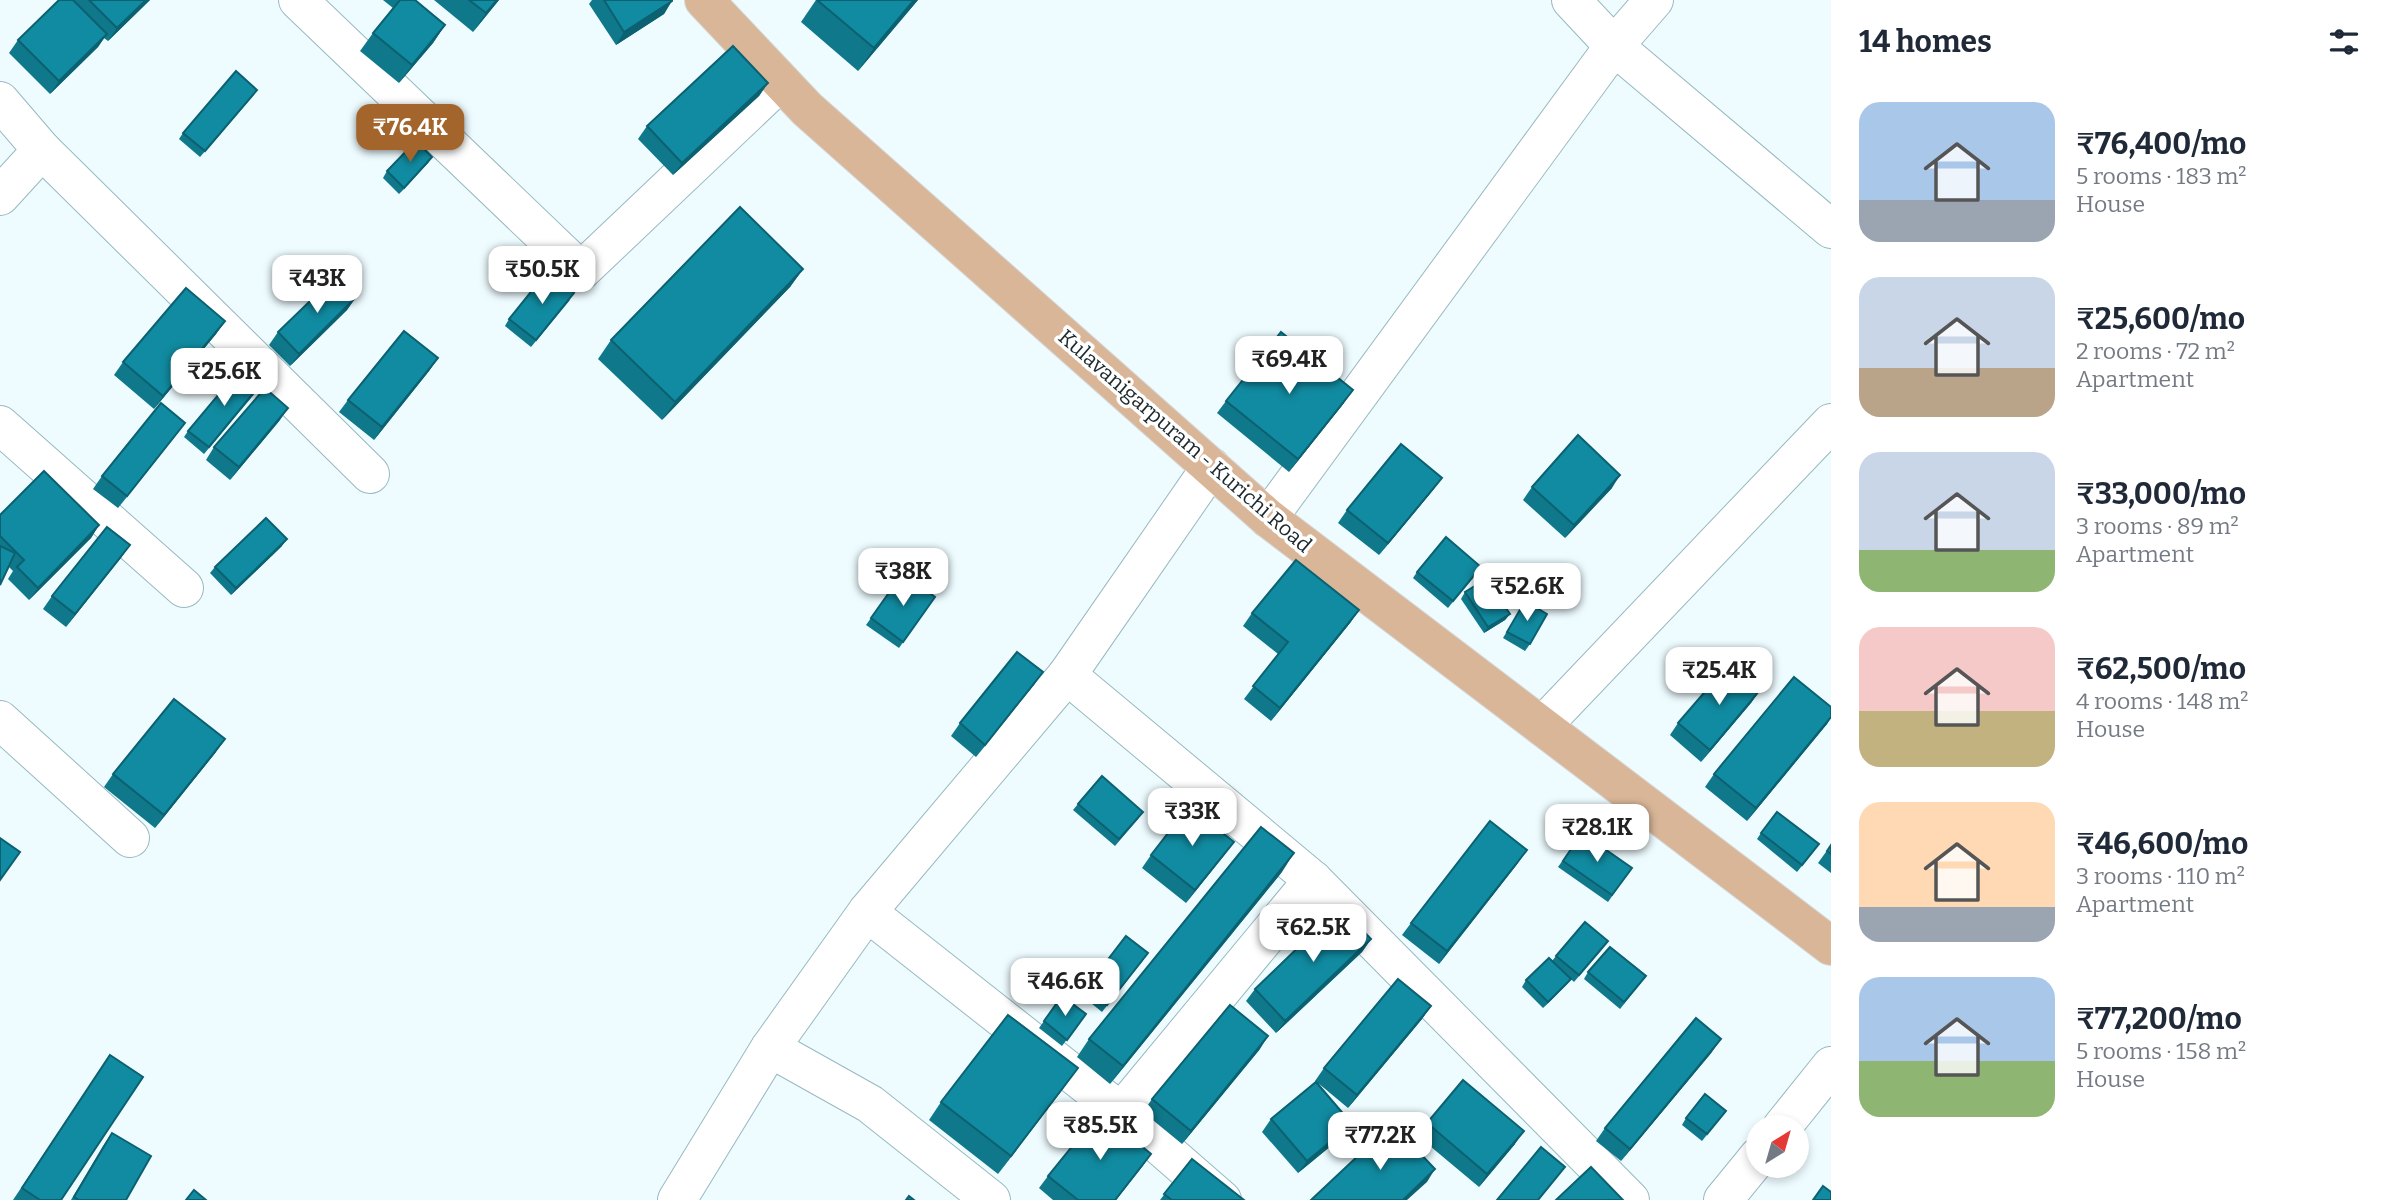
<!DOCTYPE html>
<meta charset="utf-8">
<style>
body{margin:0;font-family:Bitter,serif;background:#f2f2f3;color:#1f2937;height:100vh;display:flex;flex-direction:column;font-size:26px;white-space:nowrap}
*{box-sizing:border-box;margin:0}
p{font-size:23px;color:#747a83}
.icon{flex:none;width:38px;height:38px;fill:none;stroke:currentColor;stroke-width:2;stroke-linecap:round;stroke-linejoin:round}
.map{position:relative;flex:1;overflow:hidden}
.side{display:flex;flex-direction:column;background:#fff;width:560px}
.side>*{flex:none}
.needle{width:46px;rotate:37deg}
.buttons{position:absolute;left:1746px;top:1115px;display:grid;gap:14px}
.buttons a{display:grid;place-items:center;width:63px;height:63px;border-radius:50%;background:#fff;box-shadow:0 4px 10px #0003;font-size:35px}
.price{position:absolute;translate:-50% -60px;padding:0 16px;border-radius:14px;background:#fff;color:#222;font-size:23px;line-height:46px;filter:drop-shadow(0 2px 4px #0008)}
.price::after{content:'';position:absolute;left:50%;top:42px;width:21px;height:16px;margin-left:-10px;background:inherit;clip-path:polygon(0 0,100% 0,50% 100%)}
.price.current{background:#a3652b;color:#fff}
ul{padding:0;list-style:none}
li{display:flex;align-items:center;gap:21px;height:175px;padding:0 28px}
li span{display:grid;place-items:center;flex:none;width:196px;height:140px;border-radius:21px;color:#555}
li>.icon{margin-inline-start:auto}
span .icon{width:84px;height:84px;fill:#fffc;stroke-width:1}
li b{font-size:30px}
h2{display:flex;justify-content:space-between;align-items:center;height:84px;padding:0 28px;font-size:30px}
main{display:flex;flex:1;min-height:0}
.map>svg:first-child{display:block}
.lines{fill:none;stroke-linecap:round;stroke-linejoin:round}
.minor-casing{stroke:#98b9c1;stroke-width:40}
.major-casing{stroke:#d6d8d9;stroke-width:40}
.minor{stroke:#fff;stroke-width:38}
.major{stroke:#d9b698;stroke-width:38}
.wall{fill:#0f788a}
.shaded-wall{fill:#0c6171}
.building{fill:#118ba1;stroke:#0c6171;stroke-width:2}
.labels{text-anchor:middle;stroke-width:7;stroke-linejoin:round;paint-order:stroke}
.street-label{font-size:21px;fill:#1b282c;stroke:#fff}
</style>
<main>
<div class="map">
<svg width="1831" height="1200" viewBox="0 0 1831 1200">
<rect width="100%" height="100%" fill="#eefcff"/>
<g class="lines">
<defs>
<g id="minor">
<path d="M 298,0 L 581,271 L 780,82"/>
<path d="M 1571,0 L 1614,46 L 1654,0"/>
<path d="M 0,101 L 42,150"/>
<path d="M 0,196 L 42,150 L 370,474"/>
<path d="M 0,425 L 184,588"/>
<path d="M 1211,467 L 1067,675 L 1313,880 L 1630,1200"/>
<path d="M 1268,518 L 1614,46 L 1831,229"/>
<path d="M 0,720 L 130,838"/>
<path d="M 1542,726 L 1831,423"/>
<path d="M 867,912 L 1121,1112"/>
<path d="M 770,1048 L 870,1104 L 991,1200"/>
<path d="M 1782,1127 L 1831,1066"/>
<path d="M 677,1200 L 770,1048 L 867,912 L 1067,675"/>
<path d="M 1222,1200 L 1121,1112 L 1313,880"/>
<path d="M 1723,1200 L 1759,1156"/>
</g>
<path id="major" d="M 704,0 L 807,109 L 1268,518 L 1831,946"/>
</defs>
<use href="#minor" class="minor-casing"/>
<use href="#major" class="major-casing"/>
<use href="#minor" class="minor"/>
<use href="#major" class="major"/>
</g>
<g class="wall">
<path d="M 59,0 L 150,0 L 108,41 L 104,38 L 98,47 L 50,94 L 9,53 L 18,40 Z"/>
<path d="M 383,0 L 415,0 L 445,25 L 433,43 L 399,83 L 360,51 L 373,33 L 393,8 Z"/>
<path d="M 434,0 L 499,0 L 473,32 Z"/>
<path d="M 592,0 L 672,0 L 664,14 L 616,45 L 589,4 Z"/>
<path d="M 816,0 L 918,0 L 858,71 L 801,22 Z"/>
<path d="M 768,83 L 759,96 L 673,175 L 638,139 L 647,126 Z"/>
<path d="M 257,90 L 200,157 L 179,139 L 183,133 Z"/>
<path d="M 432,157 L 428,163 L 399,194 L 383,178 L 387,171 Z"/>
<path d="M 803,269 L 790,287 L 662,420 L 598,359 L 611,340 Z"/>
<path d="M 356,297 L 347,310 L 290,366 L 269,345 L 278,332 Z"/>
<path d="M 570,300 L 531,347 L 505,326 L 509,319 Z"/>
<path d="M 225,321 L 216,334 L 154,409 L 114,375 L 123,362 Z"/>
<path d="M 438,358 L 429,371 L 374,440 L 339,412 L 348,400 Z"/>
<path d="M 256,392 L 204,454 L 184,437 L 188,431 Z"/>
<path d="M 1226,401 L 1344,403 L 1289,472 L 1217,413 Z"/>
<path d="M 280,420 L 230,480 L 206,460 L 214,447 Z"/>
<path d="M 185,423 L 118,508 L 93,489 L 102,476 Z"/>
<path d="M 1532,487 L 1612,488 L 1565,538 L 1523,500 Z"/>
<path d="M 1433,490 L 1379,555 L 1338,523 L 1347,510 Z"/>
<path d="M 0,515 L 99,525 L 91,538 L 29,600 L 8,579 L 13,571 L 9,567 L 0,585 Z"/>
<path d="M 130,545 L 66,627 L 43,609 L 52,596 Z"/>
<path d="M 282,546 L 231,595 L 210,573 L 215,567 Z"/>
<path d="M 1417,572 L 1476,573 L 1448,608 L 1413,578 Z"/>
<path d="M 903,573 L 935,597 L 899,648 L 866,625 Z"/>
<path d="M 1465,592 L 1510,614 L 1505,620 L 1484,633 L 1461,599 Z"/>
<path d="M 1525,601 L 1530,644 L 1525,651 L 1503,638 Z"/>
<path d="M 1359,610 L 1350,623 L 1271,721 L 1244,699 L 1278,654 L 1243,626 L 1252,613 Z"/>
<path d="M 1043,672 L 976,757 L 951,736 L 960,723 Z"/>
<path d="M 1760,690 L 1751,703 L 1701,762 L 1670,735 L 1678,723 Z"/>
<path d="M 1831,707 L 1831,718 L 1827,724 L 1747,821 L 1705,787 L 1714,774 Z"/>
<path d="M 216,752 L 155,828 L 104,787 L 113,774 Z"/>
<path d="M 1078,804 L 1138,819 L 1115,846 L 1073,810 Z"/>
<path d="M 1582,833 L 1632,868 L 1608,902 L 1558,867 Z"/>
<path d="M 1761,833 L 1814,851 L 1797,872 L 1757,839 Z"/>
<path d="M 1831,845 L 1831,873 L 1818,863 Z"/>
<path d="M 1225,854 L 1186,903 L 1142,868 L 1151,855 Z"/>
<path d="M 1518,863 L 1439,964 L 1402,935 L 1411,923 Z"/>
<path d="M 1282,872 L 1110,1084 L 1077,1057 L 1089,1039 Z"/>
<path d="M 1371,939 L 1362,952 L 1276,1033 L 1246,1001 L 1255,989 Z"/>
<path d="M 1603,948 L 1574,982 L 1571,979 L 1566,985 L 1543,1008 L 1522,987 L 1526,980 L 1552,961 L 1556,956 Z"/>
<path d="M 1144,959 L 1102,1012 L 1081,995 L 1086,988 Z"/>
<path d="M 1588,972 L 1641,983 L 1620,1009 L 1584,979 Z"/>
<path d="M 1062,996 L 1086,1014 L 1062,1046 L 1039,1028 Z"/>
<path d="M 1431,1006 L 1422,1019 L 1348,1108 L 1318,1083 L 1352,1124 L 1343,1136 L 1298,1173 L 1262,1132 L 1271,1119 L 1316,1082 L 1315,1081 L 1324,1068 Z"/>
<path d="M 1260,1049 L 1182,1144 L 1143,1112 L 1152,1099 Z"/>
<path d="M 1712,1052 L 1621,1161 L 1596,1141 L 1605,1128 Z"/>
<path d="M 110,1055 L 61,1200 L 13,1200 Z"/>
<path d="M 1065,1086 L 998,1174 L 929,1120 L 941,1102 Z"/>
<path d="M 1726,1111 L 1702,1141 L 1682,1125 L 1686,1118 Z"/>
<path d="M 1427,1123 L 1515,1144 L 1479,1187 L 1418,1136 Z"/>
<path d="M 112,1133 L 126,1200 L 71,1200 L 103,1146 Z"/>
<path d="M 1151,1154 L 1116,1200 L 1053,1200 L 1039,1188 L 1048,1176 Z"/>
<path d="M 1192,1159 L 1244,1200 L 1160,1200 Z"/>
</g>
<g class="shaded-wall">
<path d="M 146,0 L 150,0 L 108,41 L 117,28 Z"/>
<path d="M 497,0 L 499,0 L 473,32 L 486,13 Z"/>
<path d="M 914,0 L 918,0 L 858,71 L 874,48 Z"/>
<path d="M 672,1 L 664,14 L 616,45 L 624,32 Z"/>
<path d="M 445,25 L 433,43 L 399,83 L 412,65 Z"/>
<path d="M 107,34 L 98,47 L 50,94 L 59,81 Z"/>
<path d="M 768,83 L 759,96 L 673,175 L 682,163 Z"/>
<path d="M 257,90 L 253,96 L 200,157 L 205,151 Z"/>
<path d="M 432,157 L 428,163 L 399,194 L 404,188 Z"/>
<path d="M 803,269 L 790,287 L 662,420 L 675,402 Z"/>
<path d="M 356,297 L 347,310 L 290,366 L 299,354 Z"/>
<path d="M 225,321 L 216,334 L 154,409 L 163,396 Z"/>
<path d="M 438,358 L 429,371 L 374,440 L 382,427 Z"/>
<path d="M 1353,390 L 1344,403 L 1289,472 L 1298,459 Z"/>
<path d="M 288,408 L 280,420 L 230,480 L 239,467 Z"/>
<path d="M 185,423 L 176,435 L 118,508 L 127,496 Z"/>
<path d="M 1620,475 L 1612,488 L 1565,538 L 1574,525 Z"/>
<path d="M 1442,478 L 1433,490 L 1379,555 L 1388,543 Z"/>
<path d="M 99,525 L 91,538 L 29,600 L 38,588 Z"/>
<path d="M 287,539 L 282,546 L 231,595 L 236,588 Z"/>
<path d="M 130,545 L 121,558 L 66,627 L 75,614 Z"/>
<path d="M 1359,610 L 1350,623 L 1271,721 L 1280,708 Z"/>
<path d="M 1510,614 L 1505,620 L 1484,633 L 1488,627 Z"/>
<path d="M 1043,672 L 1034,685 L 976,757 L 985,745 Z"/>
<path d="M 1760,690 L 1751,703 L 1701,762 L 1710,750 Z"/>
<path d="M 1831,717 L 1827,724 L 1747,821 L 1756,808 Z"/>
<path d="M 225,739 L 216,752 L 155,828 L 164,815 Z"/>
<path d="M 1234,842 L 1225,854 L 1186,903 L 1195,890 Z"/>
<path d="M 1527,850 L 1518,863 L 1439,964 L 1447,951 Z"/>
<path d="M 1294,853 L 1282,872 L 1110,1084 L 1123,1066 Z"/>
<path d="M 1371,939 L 1362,952 L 1276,1033 L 1285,1021 Z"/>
<path d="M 1571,979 L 1566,985 L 1543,1008 L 1548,1002 Z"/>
<path d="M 1431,1006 L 1422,1019 L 1348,1108 L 1357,1095 Z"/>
<path d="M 1268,1036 L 1260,1049 L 1182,1144 L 1191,1131 Z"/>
<path d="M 1721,1039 L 1712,1052 L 1621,1161 L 1630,1149 Z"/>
<path d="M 1078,1068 L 1065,1086 L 998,1174 L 1011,1156 Z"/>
<path d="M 1352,1124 L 1343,1136 L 1298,1173 L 1307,1161 Z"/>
<path d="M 1524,1131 L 1515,1144 L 1479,1187 L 1487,1174 Z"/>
<path d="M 1151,1154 L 1142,1167 L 1116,1200 L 1115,1200 Z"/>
<path d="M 1435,1169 L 1427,1182 L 1407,1200 L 1403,1200 Z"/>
</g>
<g class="building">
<path d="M 59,0 L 73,0 L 107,34 L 59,81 L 18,40 Z"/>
<path d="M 89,0 L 146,0 L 117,28 Z"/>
<path d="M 400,0 L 415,0 L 445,25 L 412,65 L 373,33 Z"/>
<path d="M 469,0 L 497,0 L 486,13 Z"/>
<path d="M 604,0 L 672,0 L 672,1 L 624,32 Z"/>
<path d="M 817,0 L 914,0 L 874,48 Z"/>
<path d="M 733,46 L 768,83 L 682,163 L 647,126 Z"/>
<path d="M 236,71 L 257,90 L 205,151 L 183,133 Z"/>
<path d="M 416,141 L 432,157 L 404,188 L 387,171 Z"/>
<path d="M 740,207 L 803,269 L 675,402 L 611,340 Z"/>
<path d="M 547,272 L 574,293 L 536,340 L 509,319 Z"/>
<path d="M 336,276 L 356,297 L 299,354 L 278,332 Z"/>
<path d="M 186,288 L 225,321 L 163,396 L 123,362 Z"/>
<path d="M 404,331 L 438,358 L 382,427 L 348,400 Z"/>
<path d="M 1281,332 L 1353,390 L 1298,459 L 1226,401 Z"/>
<path d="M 240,369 L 260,385 L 209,447 L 188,431 Z"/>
<path d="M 265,388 L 288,408 L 239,467 L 214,447 Z"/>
<path d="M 161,403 L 185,423 L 127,496 L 102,476 Z"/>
<path d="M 1578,435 L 1620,475 L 1574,525 L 1532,487 Z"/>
<path d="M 1401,444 L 1442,478 L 1388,543 L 1347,510 Z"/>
<path d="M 44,471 L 99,525 L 38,588 L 17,567 L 24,560 L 0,536 L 0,515 Z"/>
<path d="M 266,518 L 287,539 L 236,588 L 215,567 Z"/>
<path d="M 107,527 L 130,545 L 75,614 L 52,596 Z"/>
<path d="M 1446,537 L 1481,567 L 1453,601 L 1417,572 Z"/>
<path d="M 0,546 L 15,553 L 0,585 Z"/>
<path d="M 1296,560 L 1359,610 L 1280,708 L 1253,686 L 1288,642 L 1252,613 Z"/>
<path d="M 903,573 L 935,597 L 903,642 L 871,618 Z"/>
<path d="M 1486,579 L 1510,614 L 1488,627 L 1465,592 Z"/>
<path d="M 1525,601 L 1547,614 L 1530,644 L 1507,632 Z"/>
<path d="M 1017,652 L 1043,672 L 985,745 L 960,723 Z"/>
<path d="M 1729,664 L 1760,690 L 1710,750 L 1678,723 Z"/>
<path d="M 1794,677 L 1831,707 L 1831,717 L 1756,808 L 1714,774 Z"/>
<path d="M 174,699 L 225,739 L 164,815 L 113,774 Z"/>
<path d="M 1102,776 L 1143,812 L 1119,839 L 1078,804 Z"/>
<path d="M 1189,806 L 1234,842 L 1195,890 L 1151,855 Z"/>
<path d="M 1777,812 L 1819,844 L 1802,865 L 1761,833 Z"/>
<path d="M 1490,821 L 1527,850 L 1447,951 L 1411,923 Z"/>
<path d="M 1261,827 L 1294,853 L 1123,1066 L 1089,1039 Z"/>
<path d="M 1582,833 L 1632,868 L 1612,895 L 1563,861 Z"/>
<path d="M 0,838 L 20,852 L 0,880 Z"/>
<path d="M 1831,845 L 1831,854 L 1827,851 Z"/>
<path d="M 1340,907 L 1371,939 L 1285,1021 L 1255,989 Z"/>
<path d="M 1585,922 L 1608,941 L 1579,975 L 1556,956 Z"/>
<path d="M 1126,936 L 1148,953 L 1107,1005 L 1086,988 Z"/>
<path d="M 1610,947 L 1646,976 L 1624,1002 L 1588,972 Z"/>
<path d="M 1549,958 L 1571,979 L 1548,1002 L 1526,980 Z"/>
<path d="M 1398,979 L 1431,1006 L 1357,1095 L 1324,1068 Z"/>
<path d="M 1062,996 L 1086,1014 L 1067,1040 L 1044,1021 Z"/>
<path d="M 1230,1005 L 1268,1036 L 1191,1131 L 1152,1099 Z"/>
<path d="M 1008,1015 L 1078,1068 L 1011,1156 L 941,1102 Z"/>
<path d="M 1696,1018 L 1721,1039 L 1630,1149 L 1605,1128 Z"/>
<path d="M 110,1055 L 143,1077 L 61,1200 L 40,1200 L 22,1188 Z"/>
<path d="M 1463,1080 L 1524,1131 L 1487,1174 L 1427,1123 Z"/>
<path d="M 1316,1082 L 1352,1124 L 1307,1161 L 1271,1119 Z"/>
<path d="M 1705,1094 L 1726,1111 L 1707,1134 L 1686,1118 Z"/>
<path d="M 1100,1112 L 1151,1154 L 1115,1200 L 1078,1200 L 1048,1176 Z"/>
<path d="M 1392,1124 L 1435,1169 L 1403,1200 L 1311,1200 Z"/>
<path d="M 112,1133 L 151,1156 L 126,1200 L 79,1200 L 74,1197 Z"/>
<path d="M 1541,1147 L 1565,1167 L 1538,1200 L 1497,1200 Z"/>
<path d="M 1192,1159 L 1244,1200 L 1172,1200 L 1164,1194 Z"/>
<path d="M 1591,1167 L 1623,1200 L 1556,1200 Z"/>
<path d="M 1823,1186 L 1831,1192 L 1831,1200 L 1813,1200 Z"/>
<path d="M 194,1190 L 206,1200 L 186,1200 Z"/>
<path d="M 909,1196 L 914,1200 L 906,1200 Z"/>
</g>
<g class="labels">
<g class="street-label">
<text transform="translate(1185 441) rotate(41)" y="7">Kulavanigarpuram - Kurichi Road</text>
</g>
</g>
</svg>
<div class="buttons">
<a><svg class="needle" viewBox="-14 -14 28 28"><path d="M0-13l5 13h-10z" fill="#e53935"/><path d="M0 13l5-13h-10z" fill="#747a83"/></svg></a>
</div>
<b class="price current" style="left:410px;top:164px">₹76.4K</b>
<b class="price" style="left:542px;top:306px">₹50.5K</b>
<b class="price" style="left:317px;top:315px">₹43K</b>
<b class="price" style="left:1289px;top:396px">₹69.4K</b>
<b class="price" style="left:224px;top:408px">₹25.6K</b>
<b class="price" style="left:903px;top:608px">₹38K</b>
<b class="price" style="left:1527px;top:623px">₹52.6K</b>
<b class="price" style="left:1719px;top:707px">₹25.4K</b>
<b class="price" style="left:1192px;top:848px">₹33K</b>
<b class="price" style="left:1597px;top:864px">₹28.1K</b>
<b class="price" style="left:1313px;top:964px">₹62.5K</b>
<b class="price" style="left:1065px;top:1018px">₹46.6K</b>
<b class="price" style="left:1100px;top:1162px">₹85.5K</b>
<b class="price" style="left:1380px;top:1172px">₹77.2K</b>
</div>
<section class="side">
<h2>14 homes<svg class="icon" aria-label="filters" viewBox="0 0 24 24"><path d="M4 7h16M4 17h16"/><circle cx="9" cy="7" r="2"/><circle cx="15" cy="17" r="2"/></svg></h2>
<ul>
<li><span style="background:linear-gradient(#a9c7e8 70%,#9aa5b1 0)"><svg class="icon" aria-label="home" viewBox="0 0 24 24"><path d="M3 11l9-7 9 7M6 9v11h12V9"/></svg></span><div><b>₹76,400/mo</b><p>5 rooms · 183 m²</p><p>House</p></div></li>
<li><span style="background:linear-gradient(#c9d6e8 65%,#b9a48a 0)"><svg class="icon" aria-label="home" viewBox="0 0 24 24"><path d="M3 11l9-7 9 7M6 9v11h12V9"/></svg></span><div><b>₹25,600/mo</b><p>2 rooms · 72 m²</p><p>Apartment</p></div></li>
<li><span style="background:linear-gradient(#c9d6e8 70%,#8fb573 0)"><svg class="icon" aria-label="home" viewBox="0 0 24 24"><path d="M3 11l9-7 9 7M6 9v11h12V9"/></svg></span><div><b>₹33,000/mo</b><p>3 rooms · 89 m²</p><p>Apartment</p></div></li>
<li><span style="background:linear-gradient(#f6c9c9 60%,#c2b280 0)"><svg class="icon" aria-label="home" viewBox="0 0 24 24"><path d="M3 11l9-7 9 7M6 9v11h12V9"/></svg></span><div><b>₹62,500/mo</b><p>4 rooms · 148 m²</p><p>House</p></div></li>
<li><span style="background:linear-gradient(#ffd9b3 75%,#9aa5b1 0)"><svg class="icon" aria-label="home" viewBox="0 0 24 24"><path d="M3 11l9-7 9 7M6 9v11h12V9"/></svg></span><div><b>₹46,600/mo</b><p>3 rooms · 110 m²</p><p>Apartment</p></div></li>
<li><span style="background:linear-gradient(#a9c7e8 60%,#8fb573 0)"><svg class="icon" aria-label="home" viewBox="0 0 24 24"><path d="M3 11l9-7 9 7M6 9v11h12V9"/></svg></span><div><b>₹77,200/mo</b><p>5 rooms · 158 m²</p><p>House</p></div></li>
</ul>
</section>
</main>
